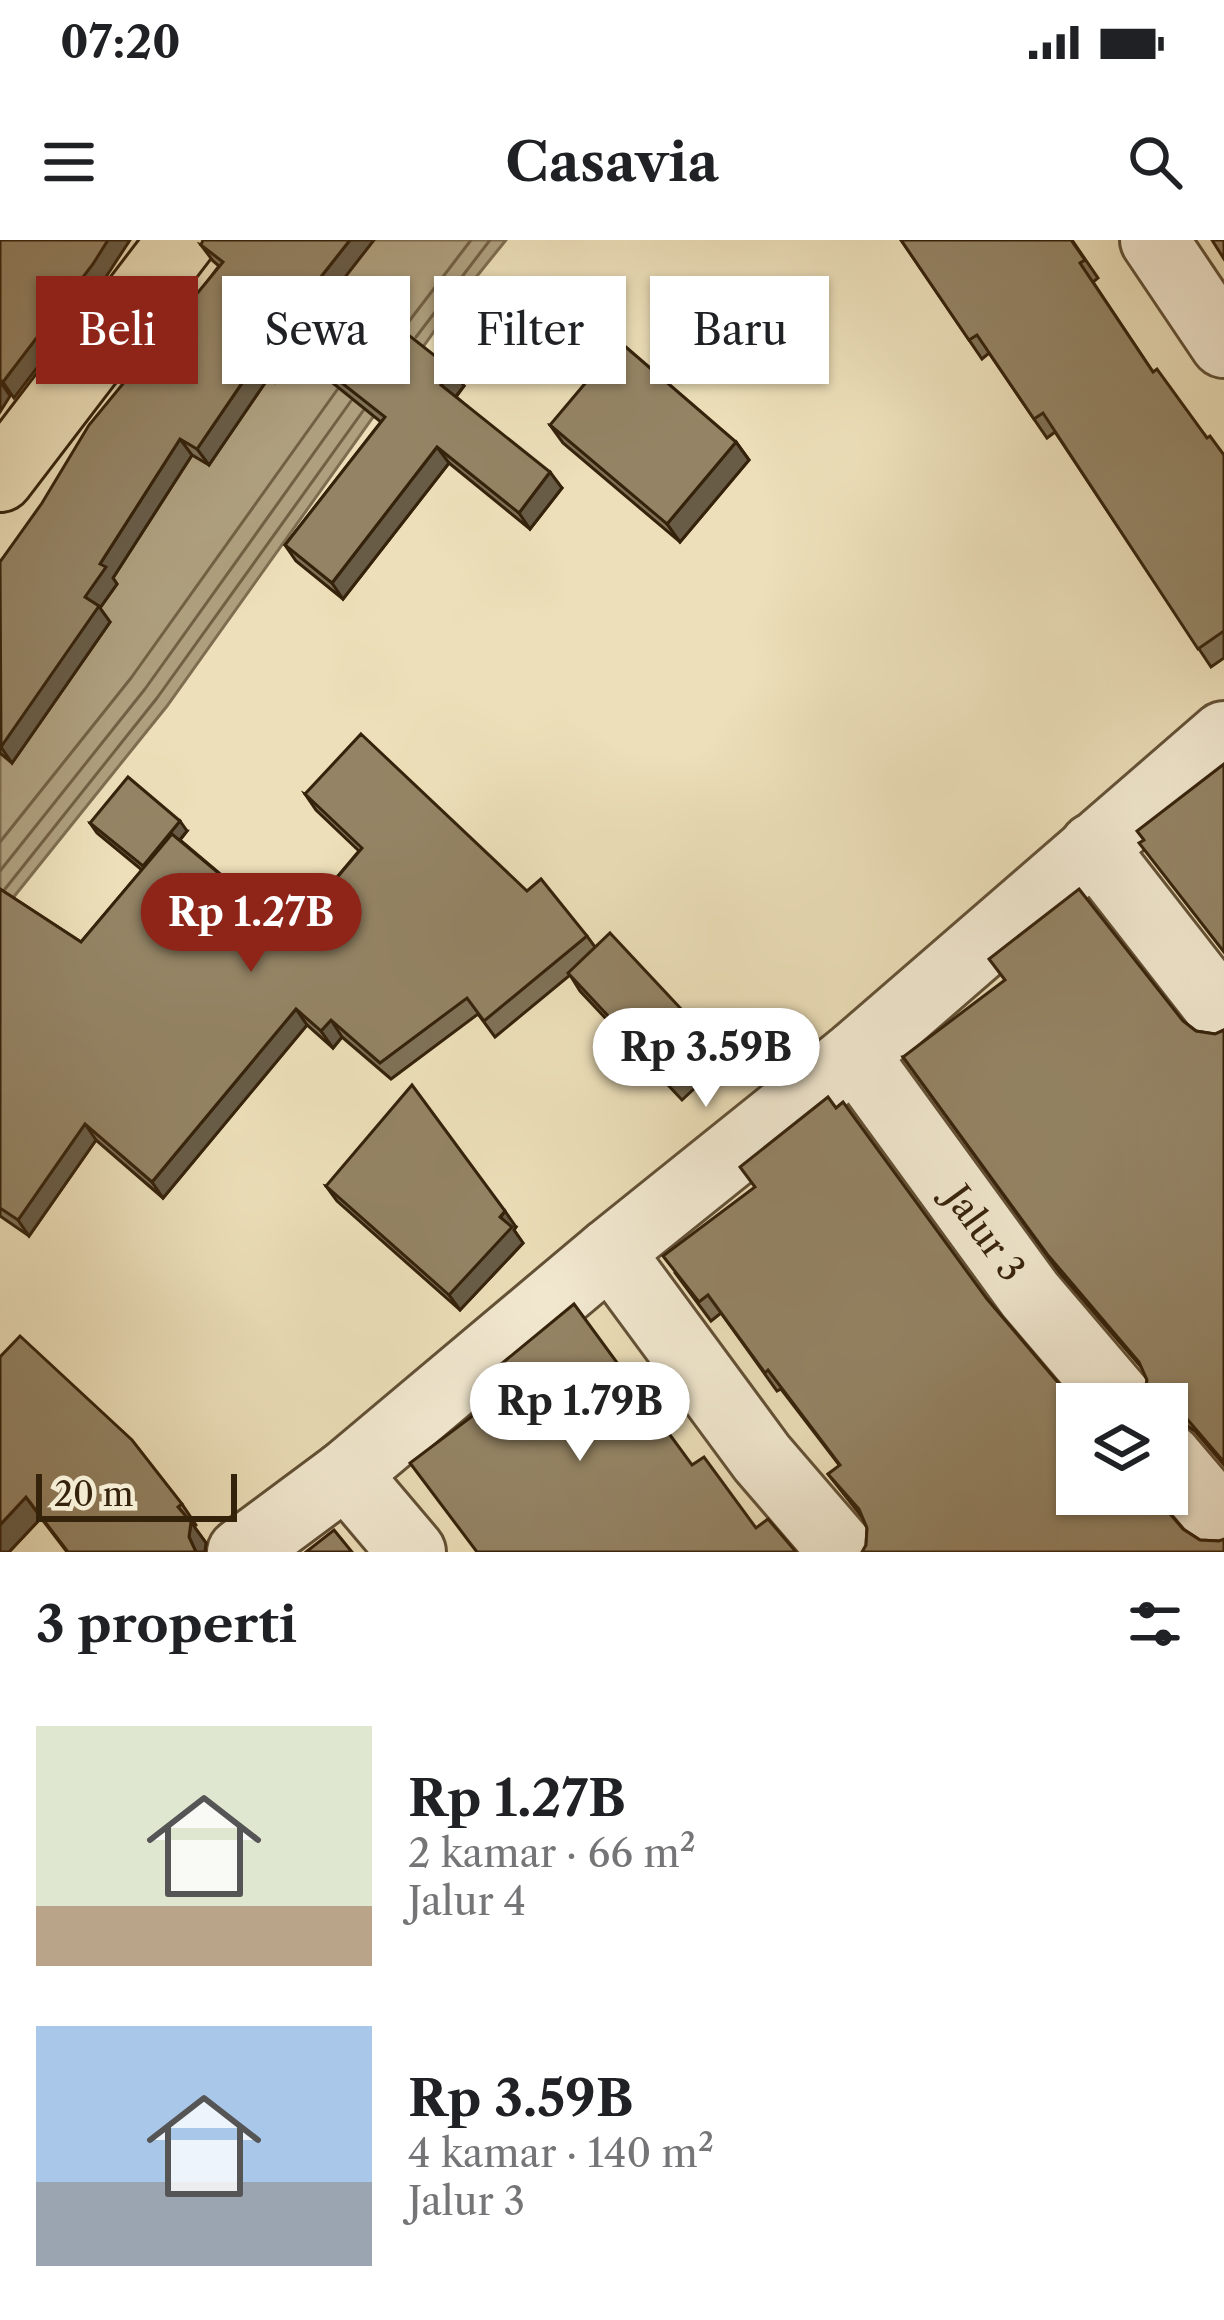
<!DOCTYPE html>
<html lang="id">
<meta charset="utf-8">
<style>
body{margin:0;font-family:"Libre Caslon Text",serif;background:#f6f6f6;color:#202124;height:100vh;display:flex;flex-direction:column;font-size:45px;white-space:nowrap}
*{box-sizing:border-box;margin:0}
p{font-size:39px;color:#757577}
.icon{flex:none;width:66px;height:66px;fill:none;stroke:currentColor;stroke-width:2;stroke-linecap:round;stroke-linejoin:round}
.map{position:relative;height:1312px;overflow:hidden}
.details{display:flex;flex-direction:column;background:#fff;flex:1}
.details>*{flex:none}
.top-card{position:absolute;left:36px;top:36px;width:1152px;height:108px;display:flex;gap:24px}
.controls{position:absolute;left:1056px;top:1143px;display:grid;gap:24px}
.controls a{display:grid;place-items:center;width:132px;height:132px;border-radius:0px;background:#fff;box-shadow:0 3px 9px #0004;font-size:60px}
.scale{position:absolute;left:36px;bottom:30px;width:201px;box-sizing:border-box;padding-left:12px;border:6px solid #35220b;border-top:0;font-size:33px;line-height:42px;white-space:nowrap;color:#35220b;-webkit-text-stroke:9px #f3ead2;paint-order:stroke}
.price{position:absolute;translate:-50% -102px;padding:0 27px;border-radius:42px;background:#fff;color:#222;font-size:39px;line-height:78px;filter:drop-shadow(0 3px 6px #0008)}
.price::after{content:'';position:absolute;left:50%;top:72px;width:36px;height:27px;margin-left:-18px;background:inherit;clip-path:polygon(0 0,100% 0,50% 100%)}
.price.current{background:#8f2418;color:#fff}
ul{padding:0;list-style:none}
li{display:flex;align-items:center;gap:36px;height:300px;padding:0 36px}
li span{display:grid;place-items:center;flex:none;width:336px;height:240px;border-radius:0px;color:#555}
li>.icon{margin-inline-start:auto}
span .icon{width:144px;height:144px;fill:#fffc;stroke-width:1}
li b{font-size:51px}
h2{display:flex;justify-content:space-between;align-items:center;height:144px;padding:0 36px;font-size:51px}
.tag{padding:0 42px;border-radius:0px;background:#fff;box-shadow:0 3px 9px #0004;font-size:42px;line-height:108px}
.tag.current{background:#8f2418;color:#fff}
.status{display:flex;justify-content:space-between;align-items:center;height:84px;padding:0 60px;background:#fff;direction:ltr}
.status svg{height:33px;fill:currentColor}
header{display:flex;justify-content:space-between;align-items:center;height:156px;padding:0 36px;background:#fff;font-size:54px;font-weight:700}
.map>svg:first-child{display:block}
.water{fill:#ae9f7e;stroke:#7e6d50;stroke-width:3}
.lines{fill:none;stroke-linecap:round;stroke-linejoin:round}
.shore{stroke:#726044;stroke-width:3}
.minor-casing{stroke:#635136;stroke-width:72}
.primary-casing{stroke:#35220b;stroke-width:72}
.minor{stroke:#f3ead2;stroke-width:66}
.primary{stroke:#ecdfb9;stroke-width:66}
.wall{fill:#7f7257;stroke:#35220b;stroke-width:3}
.shaded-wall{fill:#685c47;stroke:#35220b;stroke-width:3}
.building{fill:#948465;stroke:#35220b;stroke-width:3}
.labels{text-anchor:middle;stroke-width:12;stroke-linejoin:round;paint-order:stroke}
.street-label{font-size:36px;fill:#35220b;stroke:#f3ead2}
</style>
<div class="status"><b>07:20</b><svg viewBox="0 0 49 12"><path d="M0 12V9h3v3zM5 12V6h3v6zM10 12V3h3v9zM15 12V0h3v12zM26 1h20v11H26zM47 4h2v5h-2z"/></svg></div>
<header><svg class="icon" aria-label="menu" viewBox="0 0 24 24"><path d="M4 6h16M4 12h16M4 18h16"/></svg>Casavia<svg class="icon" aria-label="search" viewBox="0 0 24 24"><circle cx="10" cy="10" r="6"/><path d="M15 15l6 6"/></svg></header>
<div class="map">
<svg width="1224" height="1312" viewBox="0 0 1224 1312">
<rect width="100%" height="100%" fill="#ecdfb9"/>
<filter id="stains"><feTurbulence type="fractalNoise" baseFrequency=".00167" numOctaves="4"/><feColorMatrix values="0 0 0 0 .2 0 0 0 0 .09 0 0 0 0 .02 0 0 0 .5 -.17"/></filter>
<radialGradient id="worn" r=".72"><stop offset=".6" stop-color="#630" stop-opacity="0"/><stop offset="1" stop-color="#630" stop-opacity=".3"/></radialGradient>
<path class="water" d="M 277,0 L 506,0 L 448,72 L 167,466 L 0,674 L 0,365 Z"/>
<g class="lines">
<g class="shore">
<path d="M 416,97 L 490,0"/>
<path d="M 394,101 L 471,0"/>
<path d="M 0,602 L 131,438 L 337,150"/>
<path d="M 0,631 L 145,449 L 351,161"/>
<path d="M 5,649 L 157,458 L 363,171"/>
</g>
<defs>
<g id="minor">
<path d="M 1154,0 L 1224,104"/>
<path d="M 1093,607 L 1224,775"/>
<path d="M 855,815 L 1030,1055 L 1123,1164"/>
<path d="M 610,1012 L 762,1218 L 843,1312"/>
<path d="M 1167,1216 L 1224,1283"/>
<path d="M 346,1234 L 412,1312"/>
<path d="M 241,1312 L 346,1234 L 610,1012 L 855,815 L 1224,495"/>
</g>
<path id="primary" d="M 0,238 L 182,0"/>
</defs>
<use href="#minor" class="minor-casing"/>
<use href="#primary" class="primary-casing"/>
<use href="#minor" class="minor"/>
<use href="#primary" class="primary"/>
</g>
<g class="wall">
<path d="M 901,0 L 1072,0 L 1098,38 L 1093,42 L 1153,132 L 1207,198 L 1224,215 L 1224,418 L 1211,427 L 1055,192 L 1047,198 L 989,113 L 982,119 Z"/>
<path d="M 201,5 L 331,55 L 396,106 L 464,146 L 456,157 L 562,248 L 530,289 L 449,223 L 343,359 L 296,321 L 285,305 L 381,182 L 297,114 L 275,142 L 269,137 L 209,225 L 192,215 L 113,338 L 117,344 L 100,368 L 110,382 L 12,523 L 0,513 L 0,322 L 219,26 L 213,21 Z"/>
<path d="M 550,185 L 736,202 L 749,220 L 680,302 L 563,203 Z"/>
<path d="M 305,554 L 527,651 L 587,696 L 595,707 L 712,802 L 725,820 L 682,860 L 580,751 L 570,735 L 495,797 L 478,774 L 391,839 L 342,797 L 333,808 L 307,785 L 163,958 L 96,900 L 29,996 L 0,976 L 0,649 L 81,702 L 142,630 L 97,593 L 90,583 L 187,591 L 180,600 L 290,693 L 359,611 L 316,570 Z"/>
<path d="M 1183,781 L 1196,791 L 1215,794 L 1224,790 L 1224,1225 L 1195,1191 L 1178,1180 L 1167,1181 L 1167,1164 L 1143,1164 L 1147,1140 L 1142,1128 L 1059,1032 L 903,817 Z"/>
<path d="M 326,946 L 516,987 L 514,990 L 523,1003 L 460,1070 L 337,961 Z"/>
<path d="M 676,1034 L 987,1059 L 1183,1289 L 1200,1300 L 1219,1301 L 1224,1312 L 866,1305 L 867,1288 L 862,1277 L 828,1234 L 840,1226 L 781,1149 L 777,1151 L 721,1073 L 711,1081 Z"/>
<path d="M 0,1117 L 182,1264 L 196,1285 L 194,1287 L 206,1303 L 205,1312 L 67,1312 L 41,1278 L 9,1312 Z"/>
</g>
<g class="shaded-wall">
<path d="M 108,0 L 130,0 L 104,40 L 14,158 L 3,142 Z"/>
<path d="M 350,0 L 374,0 L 328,59 L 316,43 Z"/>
<path d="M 285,98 L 297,114 L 275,142 L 263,126 Z"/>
<path d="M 257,121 L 269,137 L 209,225 L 197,209 Z"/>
<path d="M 453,130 L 464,146 L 452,161 L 441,145 Z"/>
<path d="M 0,141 L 10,156 L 0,172 Z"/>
<path d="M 180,199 L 192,215 L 113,338 L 117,344 L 100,368 L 110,382 L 12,523 L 1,507 L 85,357 L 100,324 Z"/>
<path d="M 736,202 L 749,220 L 680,302 L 667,284 Z"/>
<path d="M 437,207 L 449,223 L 343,359 L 332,343 Z"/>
<path d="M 550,232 L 562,248 L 530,289 L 519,273 Z"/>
<path d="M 180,581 L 187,591 L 150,636 L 143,626 Z"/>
<path d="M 296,769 L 307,785 L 163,958 L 152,942 Z"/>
<path d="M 331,780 L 342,797 L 333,808 L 321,791 Z"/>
<path d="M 85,884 L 96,900 L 29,996 L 18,980 Z"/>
<path d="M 505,971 L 516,987 L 514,990 L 523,1003 L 460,1070 L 449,1055 Z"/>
<path d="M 26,1257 L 41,1278 L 9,1312 L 0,1312 L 0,1285 Z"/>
<path d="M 191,1282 L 206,1303 L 205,1312 L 196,1312 L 189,1297 Z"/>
</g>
<g class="building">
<path d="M 0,0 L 108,0 L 93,24 L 3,142 L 0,140 Z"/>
<path d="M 203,0 L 350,0 L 316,43 L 396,106 L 406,93 L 453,130 L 441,145 L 550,232 L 519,273 L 437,207 L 332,343 L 285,305 L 385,177 L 285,98 L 263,126 L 257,121 L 197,209 L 180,199 L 100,324 L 106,327 L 85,357 L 99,366 L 1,507 L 0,322 L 42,263 L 89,185 L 223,22 L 201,5 Z"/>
<path d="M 901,0 L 1071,0 L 1085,20 L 1080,23 L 1153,132 L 1157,129 L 1207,198 L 1210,196 L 1224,215 L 1224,391 L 1198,409 L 1043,173 L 1034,179 L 977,95 L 969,100 Z"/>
<path d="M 1212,0 L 1224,0 L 1224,19 Z"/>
<path d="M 620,102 L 736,202 L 667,284 L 550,185 Z"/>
<path d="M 361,494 L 527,651 L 541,639 L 587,696 L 484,781 L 467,758 L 380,823 L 331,780 L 321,791 L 296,769 L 152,942 L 85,884 L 18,980 L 0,968 L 0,649 L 81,702 L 172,594 L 290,693 L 362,608 L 305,554 Z"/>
<path d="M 1224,524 L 1224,712 L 1139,603 L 1144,600 L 1137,591 Z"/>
<path d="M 128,537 L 180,581 L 143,626 L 90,583 Z"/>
<path d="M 1079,649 L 1183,781 L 1196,791 L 1215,794 L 1224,790 L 1224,1222 L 1182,1173 L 1166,1162 L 1143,1163 L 1147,1140 L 1139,1122 L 1047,1014 L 903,817 L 1005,740 L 989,719 Z"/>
<path d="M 610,693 L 712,802 L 670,842 L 568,733 Z"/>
<path d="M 412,845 L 505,971 L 500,977 L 512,987 L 449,1055 L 326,946 Z"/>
<path d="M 828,857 L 836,868 L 843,862 L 987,1059 L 1077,1165 L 1077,1254 L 1153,1254 L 1183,1289 L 1200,1300 L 1219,1301 L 1224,1299 L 1224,1312 L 862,1312 L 866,1305 L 867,1288 L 859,1269 L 828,1234 L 840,1225 L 768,1130 L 765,1133 L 708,1055 L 699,1062 L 663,1016 L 755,947 L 740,927 Z"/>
<path d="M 574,1064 L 692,1225 L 704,1217 L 756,1288 L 768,1279 L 796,1312 L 477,1312 L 410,1223 L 503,1153 L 489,1134 Z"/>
<path d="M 20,1096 L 132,1200 L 182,1264 L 178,1267 L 191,1282 L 189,1297 L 196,1312 L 68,1312 L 26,1257 L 0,1285 L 0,1117 Z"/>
<path d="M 334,1290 L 352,1312 L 306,1312 Z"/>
</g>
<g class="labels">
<g class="street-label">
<text transform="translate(985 993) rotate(54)" y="13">Jalur 3</text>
</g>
</g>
<rect width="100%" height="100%" filter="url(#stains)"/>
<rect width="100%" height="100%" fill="url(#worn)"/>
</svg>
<div class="controls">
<a><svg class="icon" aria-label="layers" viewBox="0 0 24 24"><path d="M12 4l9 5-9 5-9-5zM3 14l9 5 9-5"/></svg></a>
</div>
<div class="scale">20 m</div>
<b class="price current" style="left:251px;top:735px">Rp 1.27B</b>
<b class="price" style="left:706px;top:870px">Rp 3.59B</b>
<b class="price" style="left:580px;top:1224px">Rp 1.79B</b>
<div class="top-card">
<a class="tag current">Beli</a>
<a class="tag">Sewa</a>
<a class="tag">Filter</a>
<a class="tag">Baru</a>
</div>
</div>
<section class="details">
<h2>3 properti<svg class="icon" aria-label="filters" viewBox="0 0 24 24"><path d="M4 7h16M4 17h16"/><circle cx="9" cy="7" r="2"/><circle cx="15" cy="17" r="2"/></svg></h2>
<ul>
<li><span style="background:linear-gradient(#dfe7d0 75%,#b9a48a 0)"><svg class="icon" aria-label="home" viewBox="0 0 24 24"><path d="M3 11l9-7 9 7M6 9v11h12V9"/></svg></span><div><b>Rp 1.27B</b><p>2 kamar · 66 m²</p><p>Jalur 4</p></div></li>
<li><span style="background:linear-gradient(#a9c7e8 65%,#9aa5b1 0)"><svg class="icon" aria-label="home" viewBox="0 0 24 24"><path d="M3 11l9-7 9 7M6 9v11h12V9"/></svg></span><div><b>Rp 3.59B</b><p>4 kamar · 140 m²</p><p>Jalur 3</p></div></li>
</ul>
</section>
